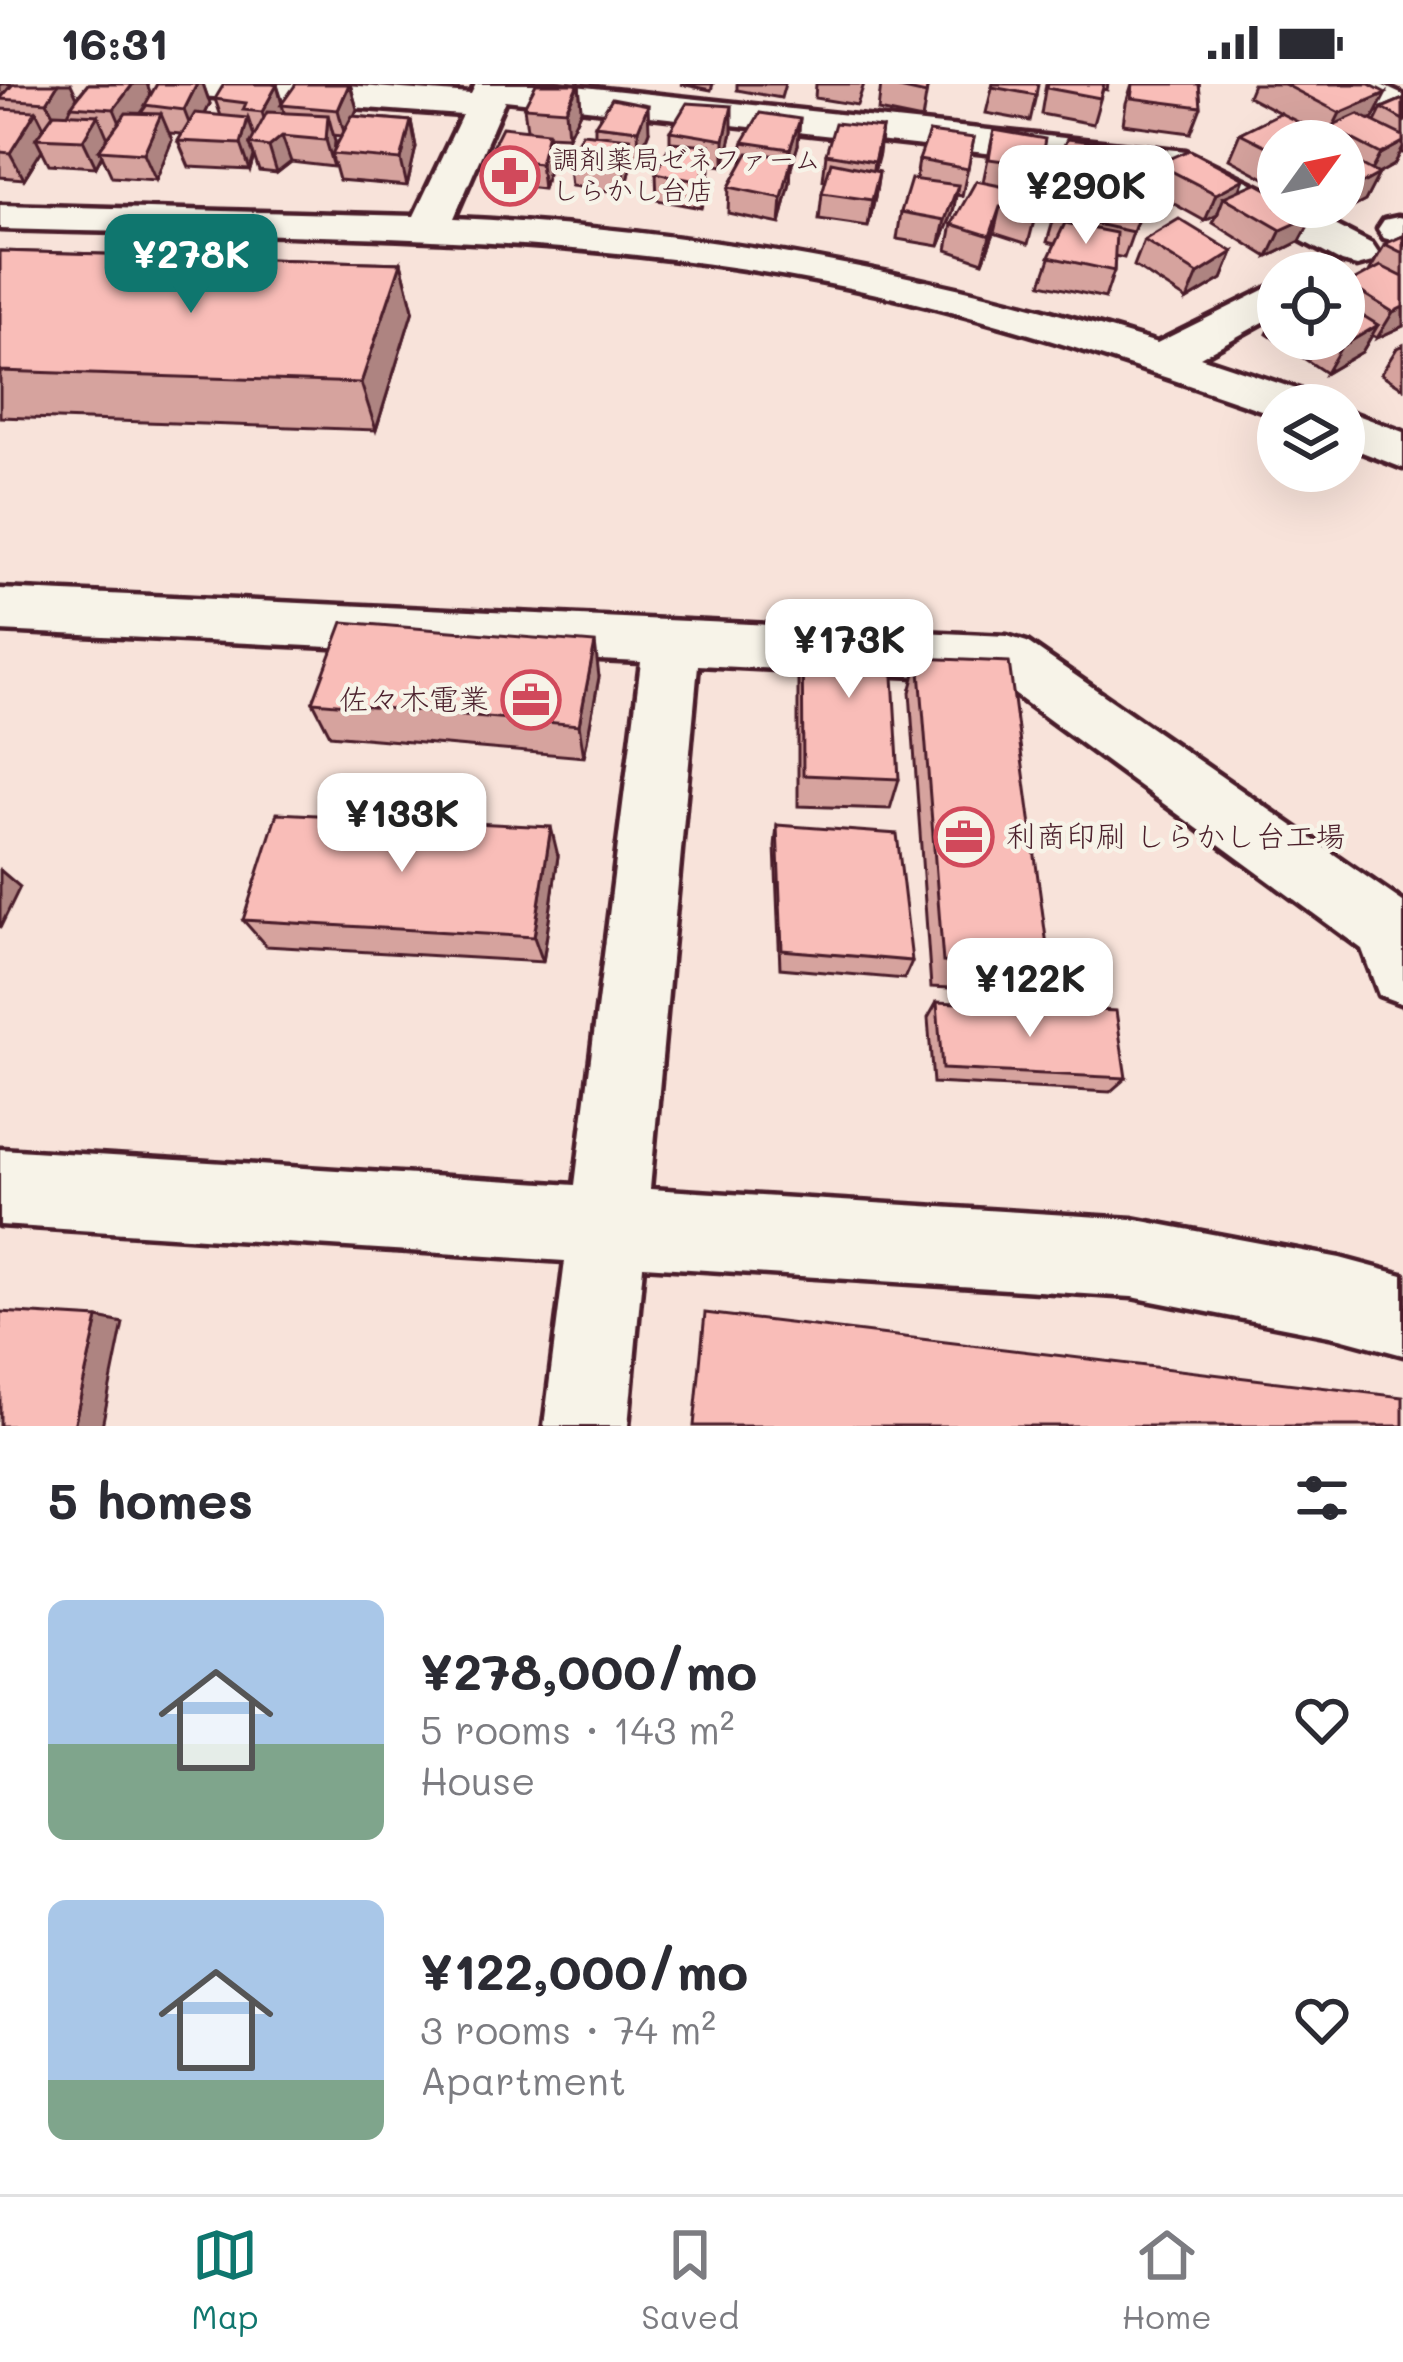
<!DOCTYPE html>
<meta charset="utf-8">
<style>
body{margin:0;font-family:Mali,"Klee One",sans-serif;background:#f2f2f3;color:#2b2b33;height:100vh;display:flex;flex-direction:column;font-size:45px;white-space:nowrap}
*{box-sizing:border-box;margin:0}
p{font-size:39px;color:#7c7c81}
.icon{flex:none;width:66px;height:66px;fill:none;stroke:currentColor;stroke-width:2;stroke-linecap:round;stroke-linejoin:round}
.map{position:relative;height:1342px;overflow:hidden}
.sheet{display:flex;flex-direction:column;background:#fff;flex:1}
.sheet>*{flex:none}
.needle{width:78px;rotate:57deg}
.controls{position:absolute;left:1257px;top:36px;display:grid;gap:24px}
.controls a{display:grid;place-items:center;width:108px;height:108px;border-radius:50%;background:#fff;box-shadow:0 12px 48px #0002;font-size:60px}
.price{position:absolute;translate:-50% -102px;padding:0 27px;border-radius:24px;background:#fff;color:#222;font-size:39px;line-height:78px;filter:drop-shadow(0 3px 6px #0008)}
.price::after{content:'';position:absolute;left:50%;top:72px;width:36px;height:27px;margin-left:-18px;background:inherit;clip-path:polygon(0 0,100% 0,50% 100%)}
.price.on{background:#0f766e;color:#fff}
ul{padding:0;list-style:none}
li{display:flex;align-items:center;gap:36px;height:300px;padding:0 48px}
li span{display:grid;place-items:center;flex:none;width:336px;height:240px;border-radius:18px;color:#555}
li>.icon{margin-inline-start:auto}
span .icon{width:144px;height:144px;fill:#fffc;stroke-width:1}
li b{font-size:51px}
h2{display:flex;justify-content:space-between;align-items:center;height:144px;padding:0 48px;font-size:51px}
.status{display:flex;justify-content:space-between;align-items:center;height:84px;padding:0 60px;background:#fff;direction:ltr}
.status svg{height:33px;fill:currentColor}
.tab-bar{display:flex;justify-content:space-around;align-items:center;height:168px;border-top:3px solid #e1e1e2;background:#fff;font-size:33px;color:#7c7c81}
.tab-bar a{display:grid;justify-items:center;gap:6px}
.tab-bar .on{color:#0f766e}
.map>svg:first-child{display:block}
.lines{fill:none;stroke-linecap:round;stroke-linejoin:round}
.minor-casing{stroke:#4a1f2b;stroke-width:9}
.minor{fill:#f7f3e8;fill-rule:evenodd}
.wall{fill:#d6a39e;stroke:#4a1f2b;stroke-width:3;fill-rule:evenodd}
.shaded-wall{fill:#ae8481;stroke:#4a1f2b;stroke-width:3}
.building{fill:#f9bdb8;stroke:#4a1f2b;stroke-width:3}
.labels{text-anchor:middle;stroke-width:9;stroke-linejoin:round;paint-order:stroke}
.far-poi-label{font-size:27px;fill:#4a1f2b;stroke:#f7f3e8;text-anchor:start}
.poi-label{font-size:30px;fill:#4a1f2b;stroke:#f7f3e8;text-anchor:end}
</style>
<div class="status"><b>16:31</b><svg viewBox="0 0 49 12"><path d="M0 12V9h3v3zM5 12V6h3v6zM10 12V3h3v9zM15 12V0h3v12zM26 1h20v11H26zM47 4h2v5h-2z"/></svg></div>
<div class="map">
<svg width="1403" height="1342" viewBox="0 0 1403 1342">
<rect width="100%" height="100%" fill="#f8e3da"/>
<filter id="ink" filterUnits="userSpaceOnUse"><feTurbulence type="fractalNoise" baseFrequency=".00833" numOctaves="2"/><feDisplacementMap in="SourceGraphic" scale="24" xChannelSelector="R" yChannelSelector="G"/><feConvolveMatrix kernelMatrix="1 2 1 2 8 2 1 2 1" color-interpolation-filters="sRGB"/></filter>
<g filter="url(#ink)">
<g class="lines">
<defs>
<g id="minor">
<path d="M 168,0 L 332,0 L 471,10 L 476,0 L 556,0 L 1186,67 L 1278,112 L 1278,123 L 1300,123 L 1372,160 L 1378,169 L 1372,178 L 1357,182 L 1342,178 L 1177,90 L 505,16 L 454,134 C 695,145 927,187 1157,259 L 1278,199 L 1278,230 L 1200,273 L 1311,310 L 1318,321 L 1278,321 L 1278,332 C 1129,280 980,229 825,199 C 554,146 274,153 0,145 L 0,121 L 414,132 L 462,31 L 186,11 L 173,8 Z"/>
<path d="M 1332,0 L 1379,0 L 1403,11 L 1403,35 L 1337,8 Z"/>
<path d="M 1398,133 L 1403,134 L 1403,159 L 1384,154 L 1378,145 L 1384,136 Z"/>
<path d="M 1344,326 L 1403,348 L 1403,384 L 1344,361 Z"/>
<path d="M 0,505 L 1007,552 L 1027,558 L 1403,818 L 1403,920 L 1379,911 L 1362,865 L 995,596 L 698,581 L 650,1105 L 1132,1135 L 1340,1174 L 1403,1191 L 1403,1271 L 1340,1254 L 1132,1213 L 643,1182 L 628,1342 L 544,1342 L 565,1177 L 0,1141 L 0,1065 L 575,1101 L 641,578 L 0,547 Z"/>
</g>
</defs>
<use href="#minor" class="minor-casing"/>
<use href="#minor" class="minor"/>
</g>
<g class="wall">
<path d="M 0,0 L 77,13 L 88,0 L 147,0 L 151,11 L 157,0 L 203,0 L 210,20 L 205,30 L 221,32 L 215,15 L 277,1 L 283,19 L 350,0 L 357,25 L 353,32 L 411,37 L 416,63 L 407,102 L 339,96 L 334,78 L 334,83 L 291,78 L 277,89 L 259,87 L 254,72 L 250,86 L 189,83 L 178,57 L 182,50 L 169,49 L 172,56 L 156,96 L 112,93 L 102,71 L 96,83 L 49,80 L 42,66 L 24,95 L 0,93 ZM 333,51 L 341,52 L 335,65 L 335,57 Z"/>
<path d="M 579,0 L 581,26 L 568,52 L 548,51 L 551,74 L 543,105 L 491,99 L 487,73 L 527,45 L 524,23 Z"/>
<path d="M 680,0 L 713,0 L 711,6 Z"/>
<path d="M 737,0 L 785,0 L 781,14 L 737,6 Z"/>
<path d="M 816,0 L 864,0 L 857,21 L 815,14 Z"/>
<path d="M 881,0 L 928,0 L 922,36 L 878,27 Z"/>
<path d="M 993,0 L 1036,11 L 1030,37 L 986,29 Z"/>
<path d="M 1046,0 L 1108,0 L 1107,6 L 1103,5 L 1093,40 L 1041,30 Z"/>
<path d="M 1132,0 L 1199,0 L 1201,23 L 1191,49 L 1123,40 L 1126,19 Z"/>
<path d="M 1253,0 L 1369,0 L 1373,34 L 1370,36 L 1375,38 L 1382,24 L 1403,15 L 1403,69 L 1401,68 L 1394,81 L 1378,90 L 1365,117 L 1334,133 L 1315,123 L 1344,123 L 1344,57 L 1322,57 L 1323,53 L 1321,57 L 1278,57 L 1278,93 L 1270,97 L 1229,75 L 1240,49 L 1280,29 L 1248,12 Z"/>
<path d="M 595,41 L 649,47 L 639,73 L 631,72 L 632,80 L 625,109 L 571,102 L 568,76 L 595,50 Z"/>
<path d="M 882,44 L 874,87 L 879,88 L 875,114 L 868,143 L 819,136 L 822,109 L 826,97 L 823,96 L 826,70 Z"/>
<path d="M 994,46 L 1040,82 L 1033,108 L 1021,106 L 1035,133 L 1028,160 L 994,149 L 983,178 L 947,166 L 952,140 L 983,98 Z"/>
<path d="M 670,47 L 732,48 L 724,82 L 710,80 L 701,124 L 657,116 L 656,89 L 670,60 Z"/>
<path d="M 974,54 L 962,112 L 956,111 L 953,128 L 939,162 L 897,155 L 901,128 L 916,95 L 919,76 Z"/>
<path d="M 743,58 L 798,61 L 791,83 L 790,99 L 780,140 L 728,129 L 729,103 L 742,80 Z"/>
<path d="M 1057,76 L 1131,88 L 1122,114 L 1049,102 Z"/>
<path d="M 1158,80 L 1240,106 L 1314,131 L 1300,157 L 1268,173 L 1213,139 L 1217,131 L 1205,137 L 1149,106 Z"/>
<path d="M 1061,110 L 1141,126 L 1124,174 L 1115,172 L 1114,187 L 1105,214 L 1041,200 L 1055,160 L 1047,158 Z"/>
<path d="M 1403,152 L 1403,242 L 1377,254 L 1372,251 L 1362,268 L 1326,289 L 1267,250 L 1278,228 L 1278,255 L 1344,255 L 1344,207 L 1348,200 L 1372,187 L 1370,186 L 1385,160 Z"/>
<path d="M 1144,156 L 1233,168 L 1222,195 L 1187,216 L 1134,182 Z"/>
<path d="M 0,167 L 401,179 L 413,226 L 376,346 L 0,333 Z"/>
<path d="M 1403,261 L 1403,304 L 1381,290 L 1397,264 Z"/>
<path d="M 802,538 L 899,695 L 890,725 L 798,722 L 798,572 Z"/>
<path d="M 919,574 L 1050,884 L 1032,908 L 931,903 L 910,608 Z"/>
<path d="M 599,593 L 584,673 L 330,651 L 313,618 Z"/>
<path d="M 777,741 L 912,877 L 904,895 L 780,884 L 775,762 Z"/>
<path d="M 558,772 L 543,878 L 266,862 L 243,836 Z"/>
<path d="M 937,918 L 1126,994 L 1110,1008 L 933,999 L 928,934 Z"/>
</g>
<g class="shaded-wall">
<path d="M 0,0 L 12,0 L 0,15 Z"/>
<path d="M 58,0 L 71,0 L 77,13 L 60,44 L 47,18 Z"/>
<path d="M 133,0 L 147,0 L 152,14 L 125,51 L 114,25 Z"/>
<path d="M 197,0 L 203,0 L 210,20 L 194,52 L 184,26 Z"/>
<path d="M 350,0 L 357,25 L 345,52 L 338,26 Z"/>
<path d="M 579,0 L 581,26 L 568,52 L 566,26 Z"/>
<path d="M 277,1 L 284,28 L 270,54 L 262,28 Z"/>
<path d="M 1386,9 L 1373,34 L 1341,49 L 1332,45 L 1340,29 Z"/>
<path d="M 648,21 L 649,47 L 639,73 L 638,46 Z"/>
<path d="M 732,22 L 732,48 L 724,82 L 724,56 Z"/>
<path d="M 36,27 L 49,53 L 36,54 L 42,66 L 24,95 L 10,69 Z"/>
<path d="M 161,30 L 172,56 L 156,96 L 144,69 Z"/>
<path d="M 98,31 L 109,57 L 99,66 L 102,71 L 96,83 L 83,56 Z"/>
<path d="M 328,31 L 335,57 L 334,70 L 332,70 L 334,83 L 326,56 Z"/>
<path d="M 248,34 L 257,61 L 250,60 L 254,72 L 250,86 L 241,60 Z"/>
<path d="M 800,35 L 798,61 L 791,83 L 790,99 L 780,140 L 782,114 L 789,84 L 790,65 Z"/>
<path d="M 411,37 L 416,63 L 407,102 L 401,76 Z"/>
<path d="M 882,44 L 879,70 L 870,104 L 874,78 Z"/>
<path d="M 548,48 L 551,74 L 543,105 L 540,79 Z"/>
<path d="M 282,52 L 291,78 L 277,89 L 269,63 Z"/>
<path d="M 630,54 L 632,80 L 625,109 L 624,83 Z"/>
<path d="M 1403,58 L 1403,64 L 1394,81 L 1367,96 L 1381,70 Z"/>
<path d="M 710,61 L 710,87 L 701,124 L 701,98 Z"/>
<path d="M 1278,80 L 1278,93 L 1270,97 Z"/>
<path d="M 879,88 L 875,114 L 868,143 L 872,116 Z"/>
<path d="M 1379,90 L 1365,117 L 1334,133 L 1339,123 L 1344,123 L 1344,114 L 1348,107 Z"/>
<path d="M 1244,95 L 1235,119 L 1224,113 L 1217,131 L 1205,137 L 1216,110 Z"/>
<path d="M 958,101 L 953,128 L 939,162 L 945,136 Z"/>
<path d="M 1000,123 L 994,149 L 983,178 L 990,152 Z"/>
<path d="M 1314,131 L 1300,157 L 1268,173 L 1281,146 Z"/>
<path d="M 1233,168 L 1222,195 L 1187,216 L 1198,190 Z"/>
<path d="M 401,179 L 413,226 L 376,346 L 361,299 Z"/>
<path d="M 1403,223 L 1403,242 L 1377,254 L 1393,228 Z"/>
<path d="M 1378,241 L 1362,268 L 1326,289 L 1341,263 Z"/>
<path d="M 595,559 L 599,593 L 584,673 L 579,641 Z"/>
<path d="M 551,743 L 558,772 L 543,878 L 534,853 Z"/>
<path d="M 0,786 L 20,803 L 0,844 Z"/>
<path d="M 98,1234 L 123,1239 L 102,1342 L 74,1342 Z"/>
</g>
<g class="building">
<path d="M 13,0 L 58,0 L 47,18 L 0,15 Z"/>
<path d="M 88,0 L 133,0 L 114,25 L 71,22 Z"/>
<path d="M 157,0 L 197,0 L 184,26 L 145,21 Z"/>
<path d="M 224,0 L 272,0 L 277,1 L 262,28 L 243,26 L 246,19 L 215,15 Z"/>
<path d="M 296,0 L 349,0 L 338,26 L 281,21 Z"/>
<path d="M 536,0 L 578,0 L 566,26 L 524,23 Z"/>
<path d="M 881,0 L 928,0 L 926,10 Z"/>
<path d="M 993,0 L 1038,0 L 1036,11 L 992,3 Z"/>
<path d="M 1048,0 L 1104,0 L 1100,14 L 1047,4 Z"/>
<path d="M 1133,0 L 1199,0 L 1201,23 L 1131,14 Z"/>
<path d="M 1284,0 L 1369,0 L 1386,9 L 1340,29 Z"/>
<path d="M 612,14 L 648,21 L 638,46 L 595,41 Z"/>
<path d="M 1403,15 L 1403,36 L 1382,24 Z"/>
<path d="M 687,19 L 732,22 L 724,56 L 670,47 Z"/>
<path d="M 0,25 L 36,27 L 10,69 L 0,68 Z"/>
<path d="M 267,28 L 328,31 L 326,56 L 282,52 L 269,63 L 250,60 Z"/>
<path d="M 54,29 L 98,31 L 83,56 L 36,54 Z"/>
<path d="M 126,29 L 161,30 L 144,69 L 99,66 Z"/>
<path d="M 195,29 L 248,34 L 241,60 L 178,57 Z"/>
<path d="M 760,29 L 800,35 L 790,65 L 743,58 Z"/>
<path d="M 1280,29 L 1324,51 L 1310,57 L 1278,57 L 1278,68 L 1240,49 Z"/>
<path d="M 1358,30 L 1403,52 L 1403,58 L 1381,70 L 1329,43 Z"/>
<path d="M 352,32 L 411,37 L 401,76 L 332,70 Z"/>
<path d="M 835,39 L 882,44 L 874,78 L 826,70 Z"/>
<path d="M 502,43 L 548,48 L 540,79 L 487,73 Z"/>
<path d="M 994,46 L 1045,55 L 1040,82 L 989,75 Z"/>
<path d="M 929,48 L 974,54 L 968,85 L 919,76 Z"/>
<path d="M 582,49 L 630,54 L 624,83 L 568,76 Z"/>
<path d="M 1067,55 L 1128,62 L 1131,88 L 1057,76 Z"/>
<path d="M 671,58 L 710,61 L 701,98 L 656,89 Z"/>
<path d="M 1190,66 L 1244,95 L 1216,110 L 1158,80 Z"/>
<path d="M 748,69 L 792,73 L 782,114 L 729,103 Z"/>
<path d="M 1344,71 L 1379,90 L 1348,107 L 1344,105 Z"/>
<path d="M 831,78 L 879,88 L 872,116 L 822,109 Z"/>
<path d="M 911,95 L 958,101 L 945,136 L 901,128 Z"/>
<path d="M 976,97 L 1039,110 L 1035,133 L 1000,123 L 990,152 L 952,140 Z"/>
<path d="M 1256,99 L 1278,111 L 1278,123 L 1299,123 L 1314,131 L 1281,146 L 1224,113 Z"/>
<path d="M 1061,110 L 1141,126 L 1133,148 L 1055,131 Z"/>
<path d="M 1179,135 L 1233,168 L 1198,190 L 1144,156 Z"/>
<path d="M 1065,139 L 1116,149 L 1114,187 L 1049,173 Z"/>
<path d="M 1403,152 L 1403,169 L 1385,160 Z"/>
<path d="M 0,167 L 401,179 L 361,299 L 0,287 Z"/>
<path d="M 1381,182 L 1403,193 L 1403,223 L 1393,228 L 1348,200 Z"/>
<path d="M 1344,220 L 1378,241 L 1341,263 L 1329,255 L 1344,255 Z"/>
<path d="M 343,538 L 595,559 L 579,641 L 313,618 Z"/>
<path d="M 802,538 L 890,541 L 899,695 L 803,691 Z"/>
<path d="M 919,574 L 1009,578 L 1050,884 L 943,878 Z"/>
<path d="M 277,729 L 551,743 L 534,853 L 243,836 Z"/>
<path d="M 777,741 L 897,750 L 912,877 L 782,866 Z"/>
<path d="M 937,918 L 1116,927 L 1126,994 L 942,985 Z"/>
<path d="M 0,1228 L 98,1234 L 74,1342 L 0,1342 Z"/>
<path d="M 705,1229 L 1403,1313 L 1403,1342 L 694,1342 Z"/>
</g>
</g>
<defs>
<symbol id="pharmacy-ring" viewBox="-11 -11 22 22"><circle r="9.5" fill="#f7f3e8" stroke="#d1495b" stroke-width="1.5"/><path d="M-2-6h4v4h4v4h-4v4h-4v-4h-4v-4h4Z" fill="#d1495b"/></symbol>
<symbol id="office-ring" viewBox="-11 -11 22 22"><circle r="9.5" fill="#f7f3e8" stroke="#d1495b" stroke-width="1.5"/><path d="M-6-3h4V-5.5h4V-3h4V5H-6ZM-1-4.5V-3h2v-1.5ZM-6 0V1H6V0Z" fill="#d1495b"/></symbol>
</defs>
<g fill-rule="evenodd">
<use href="#pharmacy-ring" x="477" y="59" width="66" height="66"/>
<use href="#office-ring" x="498" y="583" width="66" height="66"/>
<use href="#office-ring" x="931" y="720" width="66" height="66"/>
</g>
<g class="labels">
<g class="far-poi-label">
<text x="552" y="85">調剤薬局ゼネファーム<tspan x="552" dy="31">しらかし台店</tspan></text>
</g>
<g class="poi-label">
<text x="489" y="626">佐々木電業</text>
<text x="1006" y="763" text-anchor="start">利商印刷 しらかし台工場</text>
</g>
</g>
</svg>
<div class="controls">
<a><svg class="needle" viewBox="-14 -14 28 28"><path d="M0-13l5 13h-10z" fill="#e53935"/><path d="M0 13l5-13h-10z" fill="#7c7c81"/></svg></a>
<a><svg class="icon" aria-label="locate" viewBox="0 0 24 24"><circle cx="12" cy="12" r="6"/><path d="M12 2v4M12 18v4M2 12h4M18 12h4"/></svg></a>
<a><svg class="icon" aria-label="layers" viewBox="0 0 24 24"><path d="M12 4l9 5-9 5-9-5zM3 14l9 5 9-5"/></svg></a>
</div>
<b class="price" style="left:1086px;top:163px">¥290K</b>
<b class="price on" style="left:191px;top:232px">¥278K</b>
<b class="price" style="left:849px;top:617px">¥173K</b>
<b class="price" style="left:402px;top:791px">¥133K</b>
<b class="price" style="left:1030px;top:956px">¥122K</b>
</div>
<section class="sheet">
<h2>5 homes<svg class="icon" aria-label="filters" viewBox="0 0 24 24"><path d="M4 7h16M4 17h16"/><circle cx="9" cy="7" r="2"/><circle cx="15" cy="17" r="2"/></svg></h2>
<ul>
<li><span style="background:linear-gradient(#a9c7e8 60%,#7fa58c 0)"><svg class="icon" aria-label="home" viewBox="0 0 24 24"><path d="M3 11l9-7 9 7M6 9v11h12V9"/></svg></span><div><b>¥278,000/mo</b><p>5 rooms · 143 m²</p><p>House</p></div><svg class="icon" aria-label="heart" viewBox="0 0 24 24"><path d="M12 20l-8-8c-3-5 5-10 8-4 3-6 11-1 8 4z"/></svg></li>
<li><span style="background:linear-gradient(#a9c7e8 75%,#7fa58c 0)"><svg class="icon" aria-label="home" viewBox="0 0 24 24"><path d="M3 11l9-7 9 7M6 9v11h12V9"/></svg></span><div><b>¥122,000/mo</b><p>3 rooms · 74 m²</p><p>Apartment</p></div><svg class="icon" aria-label="heart" viewBox="0 0 24 24"><path d="M12 20l-8-8c-3-5 5-10 8-4 3-6 11-1 8 4z"/></svg></li>
</ul>
</section>
<nav class="tab-bar">
<a class="on"><svg class="icon" aria-label="map" viewBox="0 0 24 24"><path d="M3 6l6-2 6 2 6-2v14l-6 2-6-2-6 2zM9 4v14M15 6v14"/></svg>Map</a>
<a><svg class="icon" aria-label="saved" viewBox="0 0 24 24"><path d="M7 4h10v16l-5-4-5 4z"/></svg>Saved</a>
<a><svg class="icon" aria-label="home" viewBox="0 0 24 24"><path d="M3 11l9-7 9 7M6 9v11h12V9"/></svg>Home</a>
</nav>
